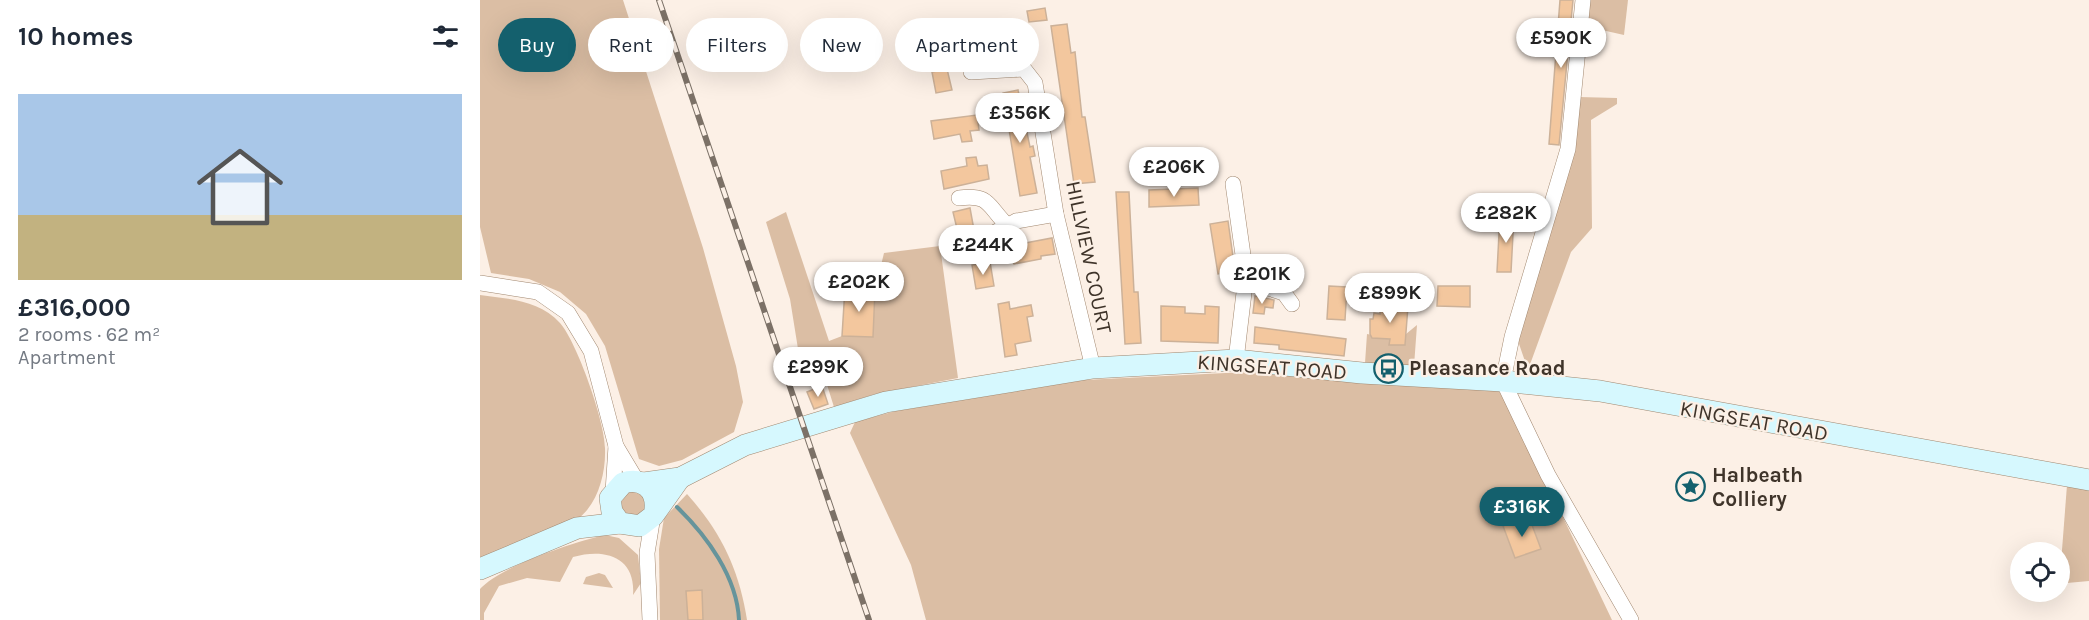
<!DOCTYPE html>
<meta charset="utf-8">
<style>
body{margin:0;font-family:Karla,sans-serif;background:#f6f6f7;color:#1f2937;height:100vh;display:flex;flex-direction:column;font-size:22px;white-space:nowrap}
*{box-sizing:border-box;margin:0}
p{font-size:20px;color:#747a83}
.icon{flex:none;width:33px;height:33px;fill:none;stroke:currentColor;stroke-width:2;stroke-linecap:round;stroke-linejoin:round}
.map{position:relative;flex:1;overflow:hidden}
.drawer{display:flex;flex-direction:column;background:#fff;width:480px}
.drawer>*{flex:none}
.hud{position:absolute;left:18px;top:18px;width:570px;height:54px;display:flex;gap:12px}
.buttons{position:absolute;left:1530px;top:542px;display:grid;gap:12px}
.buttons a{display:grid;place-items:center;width:60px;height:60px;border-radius:50%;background:#fff;box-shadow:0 6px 24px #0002;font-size:30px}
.price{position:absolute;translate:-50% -51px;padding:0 14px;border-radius:21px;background:#fff;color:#222;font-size:20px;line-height:39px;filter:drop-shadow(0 2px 3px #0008)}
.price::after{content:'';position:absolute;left:50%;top:36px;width:18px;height:14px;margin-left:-9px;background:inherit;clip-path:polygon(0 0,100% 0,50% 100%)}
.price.on{background:#14606d;color:#fff}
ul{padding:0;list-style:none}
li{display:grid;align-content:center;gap:12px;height:318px;padding:0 18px}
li+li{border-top:2px solid #e0e1e3}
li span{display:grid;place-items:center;height:186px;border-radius:0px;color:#555}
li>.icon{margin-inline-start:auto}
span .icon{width:108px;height:108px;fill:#fffc;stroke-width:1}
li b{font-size:26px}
h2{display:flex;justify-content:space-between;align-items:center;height:72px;padding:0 18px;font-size:26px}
.pill{padding:0 21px;border-radius:27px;background:#fff;box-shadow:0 6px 24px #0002;font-size:21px;line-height:54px}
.pill.on{background:#14606d;color:#fff}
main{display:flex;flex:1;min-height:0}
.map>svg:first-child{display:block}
.green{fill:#dbbea4}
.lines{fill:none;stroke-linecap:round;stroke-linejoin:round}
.stream{stroke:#66949b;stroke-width:4}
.building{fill:#f3c79e;stroke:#ccb198;stroke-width:1.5}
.street-casing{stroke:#a1876f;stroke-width:16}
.secondary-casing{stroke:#a1876f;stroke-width:22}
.street{stroke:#fff;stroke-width:15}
.secondary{stroke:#d6f8fe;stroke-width:21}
.rail-casing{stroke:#7c7167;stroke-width:6}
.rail{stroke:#fcf0e6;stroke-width:4;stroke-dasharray:11;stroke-linecap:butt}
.labels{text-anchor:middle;stroke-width:4.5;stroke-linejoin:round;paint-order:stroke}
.street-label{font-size:21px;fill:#3f342a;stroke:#fcf0e6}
.poi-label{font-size:21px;font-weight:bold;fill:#3f342a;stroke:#fcf0e6;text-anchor:start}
</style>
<main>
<section class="drawer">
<h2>10 homes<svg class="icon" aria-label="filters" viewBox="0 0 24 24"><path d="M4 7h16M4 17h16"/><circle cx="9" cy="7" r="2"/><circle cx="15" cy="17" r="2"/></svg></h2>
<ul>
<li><span style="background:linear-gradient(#a9c7e8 65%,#c2b280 0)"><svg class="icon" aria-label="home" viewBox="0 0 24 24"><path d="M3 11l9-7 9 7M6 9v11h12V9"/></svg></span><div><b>£316,000</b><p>2 rooms · 62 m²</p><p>Apartment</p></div></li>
</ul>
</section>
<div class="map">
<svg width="1609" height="620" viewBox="0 0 1609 620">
<rect width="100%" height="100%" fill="#fcf0e6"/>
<g class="green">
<path d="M 0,0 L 143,0 L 223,248 L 256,366 L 263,402 L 254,432 L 202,460 L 179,466 L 159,459 L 125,346 L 106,314 L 80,292 L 49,279 L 11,273 L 0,227 Z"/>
<path d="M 1107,0 L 1148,0 L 1144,35 L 1104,26 Z"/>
<path d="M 1099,97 L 1137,98 L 1137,104 L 1111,120 L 1112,228 L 1091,252 L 1048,370 L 1037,338 Z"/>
<path d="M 306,212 L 349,341 L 362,336 L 393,337 L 395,290 L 404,253 L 460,246 L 478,378 L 395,394 L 354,407 L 343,372 L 323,380 L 310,299 L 286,222 Z"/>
<path d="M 0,295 C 29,299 59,300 80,323 C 97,342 125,422 125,448 C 126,473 118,503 99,518 L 0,561 Z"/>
<path d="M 937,325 L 934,366 L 902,364 L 898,361 L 898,364 L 885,363 L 887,334 L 910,339 L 910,345 L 925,345 L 926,334 Z"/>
<path d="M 786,371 L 1019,391 L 1060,469 L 1132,620 L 446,620 L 431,565 L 370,433 L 375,422 L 416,411 L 604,380 Z"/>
<path d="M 1609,480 L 1609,581 L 1587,583 L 1581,563 L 1587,485 Z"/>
<path d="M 160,491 L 169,506 L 155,518 L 143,512 L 141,503 L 147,492 Z"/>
<path d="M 207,494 C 241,532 259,569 267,620 L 180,620 L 179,549 L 184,518 Z"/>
<path d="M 125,535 L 139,538 L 158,555 L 161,583 L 153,595 C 156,556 124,548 93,557 L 80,582 L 47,578 L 19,586 L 4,613 L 4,620 L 0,620 L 0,589 C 21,566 94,542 125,535 Z"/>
<path d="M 119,573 L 125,575 L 133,588 L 103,584 L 106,577 Z"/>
</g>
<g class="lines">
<path class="stream" d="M 197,507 C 227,536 257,577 259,620"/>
</g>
<g class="building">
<path d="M 1080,0 L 1093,0 L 1079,145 L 1069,144 Z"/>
<path d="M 565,8 L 567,20 L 549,22 L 547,11 Z"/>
<path d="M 486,22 L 487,33 L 548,25 L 550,40 L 498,50 L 497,48 L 468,52 L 465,25 Z"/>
<path d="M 587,24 L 591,53 L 595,52 L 602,117 L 605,117 L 615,182 L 594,184 L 571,26 Z"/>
<path d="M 467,69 L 472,90 L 456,93 L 452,72 Z"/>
<path d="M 538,90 L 550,147 L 553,146 L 555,156 L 550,157 L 557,193 L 540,196 L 523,93 Z"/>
<path d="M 497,115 L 499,130 L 490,131 L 492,141 L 482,142 L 480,134 L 454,139 L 451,121 Z"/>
<path d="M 496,157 L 498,166 L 507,165 L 509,179 L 464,189 L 461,171 L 487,166 L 486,158 Z"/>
<path d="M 718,188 L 719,205 L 669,207 L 669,190 Z"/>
<path d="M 636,192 L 649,192 L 654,292 L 658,292 L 661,343 L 645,344 Z"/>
<path d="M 490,208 L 494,230 L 478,233 L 473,212 Z"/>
<path d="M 1020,215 L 1034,215 L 1031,272 L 1017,272 Z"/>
<path d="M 748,221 L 755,271 L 738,274 L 730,224 Z"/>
<path d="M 572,238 L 575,254 L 561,256 L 561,259 L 534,264 L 533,262 L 527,263 L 524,247 Z"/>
<path d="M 510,262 L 514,286 L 496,289 L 492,265 Z"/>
<path d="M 849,286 L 867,287 L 865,320 L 847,319 Z"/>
<path d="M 958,286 L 990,286 L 990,307 L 957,306 Z"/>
<path d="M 365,288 L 395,290 L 393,337 L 362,336 Z"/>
<path d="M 775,296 L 794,300 L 793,308 L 785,307 L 784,314 L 773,313 Z"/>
<path d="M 529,302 L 530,309 L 551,305 L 553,316 L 547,317 L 551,341 L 535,344 L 537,355 L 525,357 L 518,304 Z"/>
<path d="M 900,305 L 928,306 L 925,345 L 909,345 L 910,339 L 892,338 L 890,334 L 890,319 L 893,319 L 894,313 L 900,314 Z"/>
<path d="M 681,306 L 705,307 L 705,313 L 725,314 L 725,306 L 739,307 L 738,343 L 681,341 Z"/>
<path d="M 775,327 L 866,339 L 864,356 L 799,349 L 799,345 L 774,343 Z"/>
<path d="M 342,386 L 348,404 L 334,409 L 327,392 Z"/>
<path d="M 1049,517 L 1061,549 L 1035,558 L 1023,526 Z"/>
<path d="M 222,590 L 223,620 L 208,620 L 206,591 Z"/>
</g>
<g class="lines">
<defs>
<g id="street">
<path d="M 1103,0 L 1088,149 L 1032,337 L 1023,381 L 1068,475 L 1151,620"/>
<path d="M 491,72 L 544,69 L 555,83 L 576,214 L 613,368"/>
<path d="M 753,184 L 766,276 L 756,360"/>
<path d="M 479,198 C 511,194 507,206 528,226"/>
<path d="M 506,237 L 536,221 L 576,214"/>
<path d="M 766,281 L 804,293 L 812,304"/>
<path d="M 0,283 L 58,292 L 88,313 L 111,351 L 136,446 L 157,481"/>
<path d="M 133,492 L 136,446"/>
<path d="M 170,620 L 167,553 L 173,516"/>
</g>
<g id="secondary">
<path d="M 164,483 L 200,478 L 265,445 L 406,402 L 613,368 L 756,360 L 882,373 L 1023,381 L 1120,391 L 1609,480"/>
<path d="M 175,509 C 177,489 162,477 143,483 L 130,498 L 132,512 L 140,523 L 160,526 L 173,516 L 200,478"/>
<path d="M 0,569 L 97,528 L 140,523"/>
</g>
</defs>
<use href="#street" class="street-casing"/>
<use href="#secondary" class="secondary-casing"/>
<use href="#street" class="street"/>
<use href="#secondary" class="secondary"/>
<defs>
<path id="rail" d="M 179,0 L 389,620"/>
</defs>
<use href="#rail" class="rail-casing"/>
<use href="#rail" class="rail"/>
</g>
<defs>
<symbol id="bus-ring" viewBox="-11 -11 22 22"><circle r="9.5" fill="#fcf0e6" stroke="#14606d" stroke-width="1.5"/><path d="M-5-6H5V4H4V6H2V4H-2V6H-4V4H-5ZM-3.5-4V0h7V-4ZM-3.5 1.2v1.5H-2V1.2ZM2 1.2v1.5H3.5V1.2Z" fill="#14606d"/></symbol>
<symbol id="sight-ring" viewBox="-11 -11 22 22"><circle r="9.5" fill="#fcf0e6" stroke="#14606d" stroke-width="1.5"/><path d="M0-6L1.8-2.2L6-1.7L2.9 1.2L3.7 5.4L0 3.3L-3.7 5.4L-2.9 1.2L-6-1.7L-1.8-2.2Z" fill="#14606d"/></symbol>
</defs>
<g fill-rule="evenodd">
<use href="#bus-ring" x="892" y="352" width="33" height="33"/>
<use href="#sight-ring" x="1194" y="470" width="33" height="33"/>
</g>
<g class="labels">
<g class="street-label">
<text transform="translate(609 257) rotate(78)" y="7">HILLVIEW COURT</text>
<text transform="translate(792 367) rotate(4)" y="7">KINGSEAT ROAD</text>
<text transform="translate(1274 421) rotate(10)" y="7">KINGSEAT ROAD</text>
</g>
<g class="poi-label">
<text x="929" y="375">Pleasance Road</text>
<text x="1232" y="482">Halbeath<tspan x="1232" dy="24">Colliery</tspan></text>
</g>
</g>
</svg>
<div class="buttons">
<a><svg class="icon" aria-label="locate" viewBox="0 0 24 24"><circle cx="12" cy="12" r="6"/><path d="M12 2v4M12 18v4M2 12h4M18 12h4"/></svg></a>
</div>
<b class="price" style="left:1081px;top:69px">£590K</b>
<b class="price" style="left:540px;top:144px">£356K</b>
<b class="price" style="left:694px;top:198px">£206K</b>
<b class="price" style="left:1026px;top:244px">£282K</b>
<b class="price" style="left:503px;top:276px">£244K</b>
<b class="price" style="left:782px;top:305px">£201K</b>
<b class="price" style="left:379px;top:313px">£202K</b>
<b class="price" style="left:910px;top:324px">£899K</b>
<b class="price" style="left:338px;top:398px">£299K</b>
<b class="price on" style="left:1042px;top:538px">£316K</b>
<div class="hud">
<a class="pill on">Buy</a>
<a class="pill">Rent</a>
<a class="pill">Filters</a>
<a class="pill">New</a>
<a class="pill">Apartment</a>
</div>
</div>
</main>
